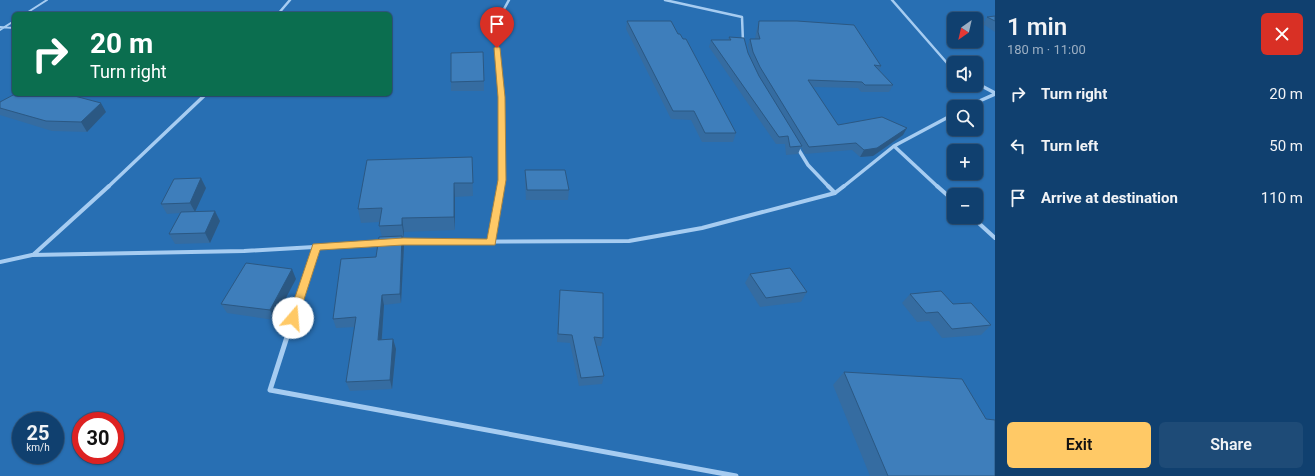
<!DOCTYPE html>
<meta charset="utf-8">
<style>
:root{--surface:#10406f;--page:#1e4b77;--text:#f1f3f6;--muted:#9cafc3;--line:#305982;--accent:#ffc966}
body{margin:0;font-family:Roboto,sans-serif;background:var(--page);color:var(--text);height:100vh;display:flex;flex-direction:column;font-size:15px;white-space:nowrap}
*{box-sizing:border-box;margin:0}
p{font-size:13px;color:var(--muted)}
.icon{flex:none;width:22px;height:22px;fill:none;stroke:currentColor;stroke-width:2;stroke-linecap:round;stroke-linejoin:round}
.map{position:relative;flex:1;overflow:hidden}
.drawer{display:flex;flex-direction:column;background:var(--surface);width:320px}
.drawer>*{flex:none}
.banner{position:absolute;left:12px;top:12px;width:380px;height:84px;border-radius:6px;box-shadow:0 1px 3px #0004,0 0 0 1px var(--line);background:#0b6e4f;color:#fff;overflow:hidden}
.needle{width:26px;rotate:214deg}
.buttons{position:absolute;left:947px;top:12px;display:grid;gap:8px}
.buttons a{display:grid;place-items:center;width:36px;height:36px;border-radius:6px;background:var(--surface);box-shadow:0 1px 3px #0004,0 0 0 1px var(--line);font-size:20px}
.speed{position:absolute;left:12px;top:412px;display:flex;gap:8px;font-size:20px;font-weight:700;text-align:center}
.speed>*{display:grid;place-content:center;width:52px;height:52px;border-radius:50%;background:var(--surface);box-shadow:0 1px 3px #0004,0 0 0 1px var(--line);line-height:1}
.speed small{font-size:10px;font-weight:400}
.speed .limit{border:6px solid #d22;background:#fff;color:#111}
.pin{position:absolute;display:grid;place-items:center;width:34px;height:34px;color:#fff;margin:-41px -17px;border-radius:50% 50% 50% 0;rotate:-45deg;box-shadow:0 0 4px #0007}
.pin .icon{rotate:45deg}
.me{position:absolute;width:44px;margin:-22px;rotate:18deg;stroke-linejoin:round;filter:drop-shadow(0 0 3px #0008)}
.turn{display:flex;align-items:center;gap:14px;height:84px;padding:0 12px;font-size:18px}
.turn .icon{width:52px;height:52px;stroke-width:2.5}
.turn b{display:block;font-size:28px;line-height:34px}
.round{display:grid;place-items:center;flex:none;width:42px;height:42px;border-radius:6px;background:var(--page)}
.overview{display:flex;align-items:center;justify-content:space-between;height:68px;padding:0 12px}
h1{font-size:24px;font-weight:600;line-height:30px}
.primary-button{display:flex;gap:8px;margin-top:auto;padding:8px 12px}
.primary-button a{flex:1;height:46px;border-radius:6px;background:var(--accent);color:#111;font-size:16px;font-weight:600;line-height:46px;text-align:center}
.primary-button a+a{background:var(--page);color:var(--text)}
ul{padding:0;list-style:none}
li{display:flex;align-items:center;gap:12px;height:52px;padding:0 12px}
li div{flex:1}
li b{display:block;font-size:15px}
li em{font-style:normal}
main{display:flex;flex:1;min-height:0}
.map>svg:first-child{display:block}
.green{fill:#286fb3;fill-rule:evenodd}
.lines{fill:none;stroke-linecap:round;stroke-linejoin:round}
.lane{stroke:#a6ccf1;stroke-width:2}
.street-far3{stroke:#a6ccf1;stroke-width:2.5}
.street-far2{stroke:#a6ccf1;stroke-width:3.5}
.street-far1{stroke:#a6ccf1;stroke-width:4}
.street{stroke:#a6ccf1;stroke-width:5}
.wall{fill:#356ca1}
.shaded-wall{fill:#2b5883}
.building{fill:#3e7ebb;stroke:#2b5883}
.route{fill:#ffc966;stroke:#a68342}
</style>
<main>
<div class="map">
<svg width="995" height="476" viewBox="0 0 995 476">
<rect width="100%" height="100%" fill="#165594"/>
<!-- green -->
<path class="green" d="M 0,0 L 995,0 L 995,476 L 0,476 ZM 14,14 L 390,14 L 390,94 L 14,94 ZM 954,19 L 976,19 L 976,41 L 954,41 ZM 954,63 L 976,63 L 976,85 L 954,85 ZM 954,107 L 976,107 L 976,129 L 954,129 ZM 954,151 L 976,151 L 976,173 L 954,173 ZM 954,195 L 976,195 L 976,217 L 954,217 ZM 21,421 L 55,421 L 55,455 L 21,455 ZM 81,421 L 115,421 L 115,455 L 81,455 Z"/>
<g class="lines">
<!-- lane -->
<path class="lane" d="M 25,14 L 47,0
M 0,27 L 14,28
M 0,30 L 14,21"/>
<!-- street-far3 -->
<path class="street-far3" d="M 665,0 L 742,17 L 743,42
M 892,0 L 954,71
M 278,14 L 290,0
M 501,83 C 497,54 492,26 509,0"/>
<!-- street-far2 -->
<path class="street-far2" d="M 500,82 L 503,138 L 501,187
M 976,83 L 995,93
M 966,107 L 995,94
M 894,146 L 938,187
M 797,147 L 808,165 L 829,187
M 108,187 L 206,94
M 843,187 L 894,146 L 954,114"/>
<!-- street-far1 -->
<path class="street-far1" d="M 828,186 L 835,193
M 937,186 L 954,201
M 972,217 L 995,238
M 397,242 L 629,241 L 702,228 L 835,193 L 844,186
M 491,243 L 501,186
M 33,255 L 109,186
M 0,262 L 32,255 L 244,251 L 383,243
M 294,316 L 316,246"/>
<!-- street -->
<path class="street" d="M 294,315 L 270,390 L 736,476"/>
</g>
<!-- wall -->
<path class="wall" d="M 995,16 L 995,32 L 983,24 L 987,17 Z
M 627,21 L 678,34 L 736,133 L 733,142 L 702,142 L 691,120 L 671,119 L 626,29 Z
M 759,21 L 881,66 L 879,71 L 893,85 L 889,92 L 861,92 L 858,88 L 813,87 L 838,125 L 903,135 L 873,156 L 860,157 L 852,150 L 805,154 L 801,147 L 798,154 L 786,155 L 785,144 L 776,144 L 709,47 L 711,40 L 728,40 L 729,37 L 748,53 L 751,58 L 748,45 L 750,39 L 755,39 L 757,28 Z
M 484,81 L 484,91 L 451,91 L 451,82 Z
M 0,102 L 106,112 L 87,132 L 52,131 L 0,115 Z
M 472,157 L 473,196 L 455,197 L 455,230 L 404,232 L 404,238 L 402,239 L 404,246 L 401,303 L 384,305 L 382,340 L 393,339 L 396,349 L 392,389 L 350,391 L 346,382 L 355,327 L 336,328 L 333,319 L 376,257 L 382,237 L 379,226 L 380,222 L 361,223 L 358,209 Z
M 525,170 L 569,190 L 568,200 L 526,200 L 525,180 Z
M 201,178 L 206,188 L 195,211 L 220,221 L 210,243 L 175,244 L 169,234 L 180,213 L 167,214 L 161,204 Z
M 750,274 L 807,292 L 801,302 L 760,307 L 745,283 Z
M 296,279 L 274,320 L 227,313 L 221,304 Z
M 560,290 L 603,338 L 601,346 L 597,346 L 604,376 L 602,384 L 579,386 L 570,343 L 557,342 L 559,299 Z
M 910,294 L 953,304 L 991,325 L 981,335 L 942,338 L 929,321 L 917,322 L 902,303 Z
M 844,372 L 986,419 L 995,476 L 870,476 L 833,385 Z"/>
<!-- shaded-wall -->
<path class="shaded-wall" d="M 101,103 L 106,112 L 87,132 L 81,122 Z
M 907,128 L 903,135 L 873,156 L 860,157 L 864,150 Z
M 201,178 L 206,188 L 195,212 L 190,203 Z
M 454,183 L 455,197 L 455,230 L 454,217 Z
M 215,211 L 220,221 L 210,243 L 205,233 Z
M 402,218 L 404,232 L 404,238 L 402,225 Z
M 402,236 L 404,246 L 401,303 L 400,294 Z
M 292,269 L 296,279 L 274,320 L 270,310 Z
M 382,295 L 384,305 L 381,349 L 378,340 Z
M 393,339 L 396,349 L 392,389 L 390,380 Z"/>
<!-- building -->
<path class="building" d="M 995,16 L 995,21 L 987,17 Z
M 627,21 L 671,21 L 678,34 L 680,34 L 683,39 L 686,39 L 736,133 L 705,133 L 694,111 L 673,111 Z
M 759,21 L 797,21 L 854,25 L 881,66 L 874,65 L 893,85 L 865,85 L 862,82 L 808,80 L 838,125 L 882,117 L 907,128 L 877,148 L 864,150 L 856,143 L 809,147 L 760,67 L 753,52 L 750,39 L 760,39 L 758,32 Z
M 729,37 L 744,38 L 748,53 L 759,76 L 802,146 L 790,147 L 788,136 L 779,137 L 711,40 L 731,40 Z
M 483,52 L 484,81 L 451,82 L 451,53 Z
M 15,94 L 67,94 L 101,103 L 81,122 L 46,121 L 0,108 L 0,102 Z
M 472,157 L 473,183 L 454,183 L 454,217 L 402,218 L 402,225 L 379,226 L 382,208 L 358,209 L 367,160 Z
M 525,170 L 565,170 L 569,190 L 527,190 Z
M 201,178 L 190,203 L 161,204 L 174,179 Z
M 215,211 L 205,233 L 169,234 L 181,212 Z
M 402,236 L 400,294 L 382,295 L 378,340 L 393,339 L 390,380 L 346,382 L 356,317 L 333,319 L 341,259 L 376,257 L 379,237 Z
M 246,263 L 292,269 L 270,310 L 221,304 Z
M 790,268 L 807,292 L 766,298 L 750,274 Z
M 560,290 L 603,293 L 603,338 L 594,337 L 604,376 L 581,378 L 572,335 L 558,334 Z
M 941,291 L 953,304 L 971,303 L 991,325 L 952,329 L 938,312 L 926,313 L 910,294 Z
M 844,372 L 962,379 L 986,419 L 995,420 L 995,476 L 888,476 Z"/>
<!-- route -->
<path class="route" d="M 497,46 L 500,48 L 505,97 L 506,180 L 495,245 L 403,245 L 320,250 L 298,318 L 297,321 L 289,321 L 288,318 L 313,244 L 403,238 L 487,239 L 498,180 L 498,97 L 494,48 Z"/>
</svg>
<div class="buttons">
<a><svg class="needle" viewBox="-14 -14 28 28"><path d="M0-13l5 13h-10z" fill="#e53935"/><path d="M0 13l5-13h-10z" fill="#9cafc3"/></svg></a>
<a><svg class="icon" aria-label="sound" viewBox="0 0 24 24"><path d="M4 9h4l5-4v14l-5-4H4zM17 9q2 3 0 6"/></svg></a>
<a><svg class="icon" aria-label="search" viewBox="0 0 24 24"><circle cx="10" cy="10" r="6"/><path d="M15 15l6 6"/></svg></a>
<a>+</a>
<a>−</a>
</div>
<div class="speed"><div>25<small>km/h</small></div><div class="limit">30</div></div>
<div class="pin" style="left:497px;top:48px;background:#d93025"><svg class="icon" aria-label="arrive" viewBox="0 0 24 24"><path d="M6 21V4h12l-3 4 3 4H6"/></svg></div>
<svg class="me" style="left:293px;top:318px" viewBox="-20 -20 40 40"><circle r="19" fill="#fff"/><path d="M0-13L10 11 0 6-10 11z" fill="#ffc966"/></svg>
<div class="banner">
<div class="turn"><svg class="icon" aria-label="right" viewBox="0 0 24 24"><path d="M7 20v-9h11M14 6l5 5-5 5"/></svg><div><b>20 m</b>Turn right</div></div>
</div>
</div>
<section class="drawer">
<div class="overview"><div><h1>1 min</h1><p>180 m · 11:00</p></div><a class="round" style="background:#d93025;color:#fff"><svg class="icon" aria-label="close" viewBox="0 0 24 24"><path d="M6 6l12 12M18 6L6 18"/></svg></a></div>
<ul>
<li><svg class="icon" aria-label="right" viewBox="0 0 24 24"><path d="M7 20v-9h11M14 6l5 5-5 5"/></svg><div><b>Turn right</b></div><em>20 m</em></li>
<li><svg class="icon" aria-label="left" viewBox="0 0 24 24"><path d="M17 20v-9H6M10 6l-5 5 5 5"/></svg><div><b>Turn left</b></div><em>50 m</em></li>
<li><svg class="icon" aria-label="arrive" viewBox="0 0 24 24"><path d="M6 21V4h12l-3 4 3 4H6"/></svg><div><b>Arrive at destination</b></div><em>110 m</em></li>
</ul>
<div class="primary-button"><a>Exit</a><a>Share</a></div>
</section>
</main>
